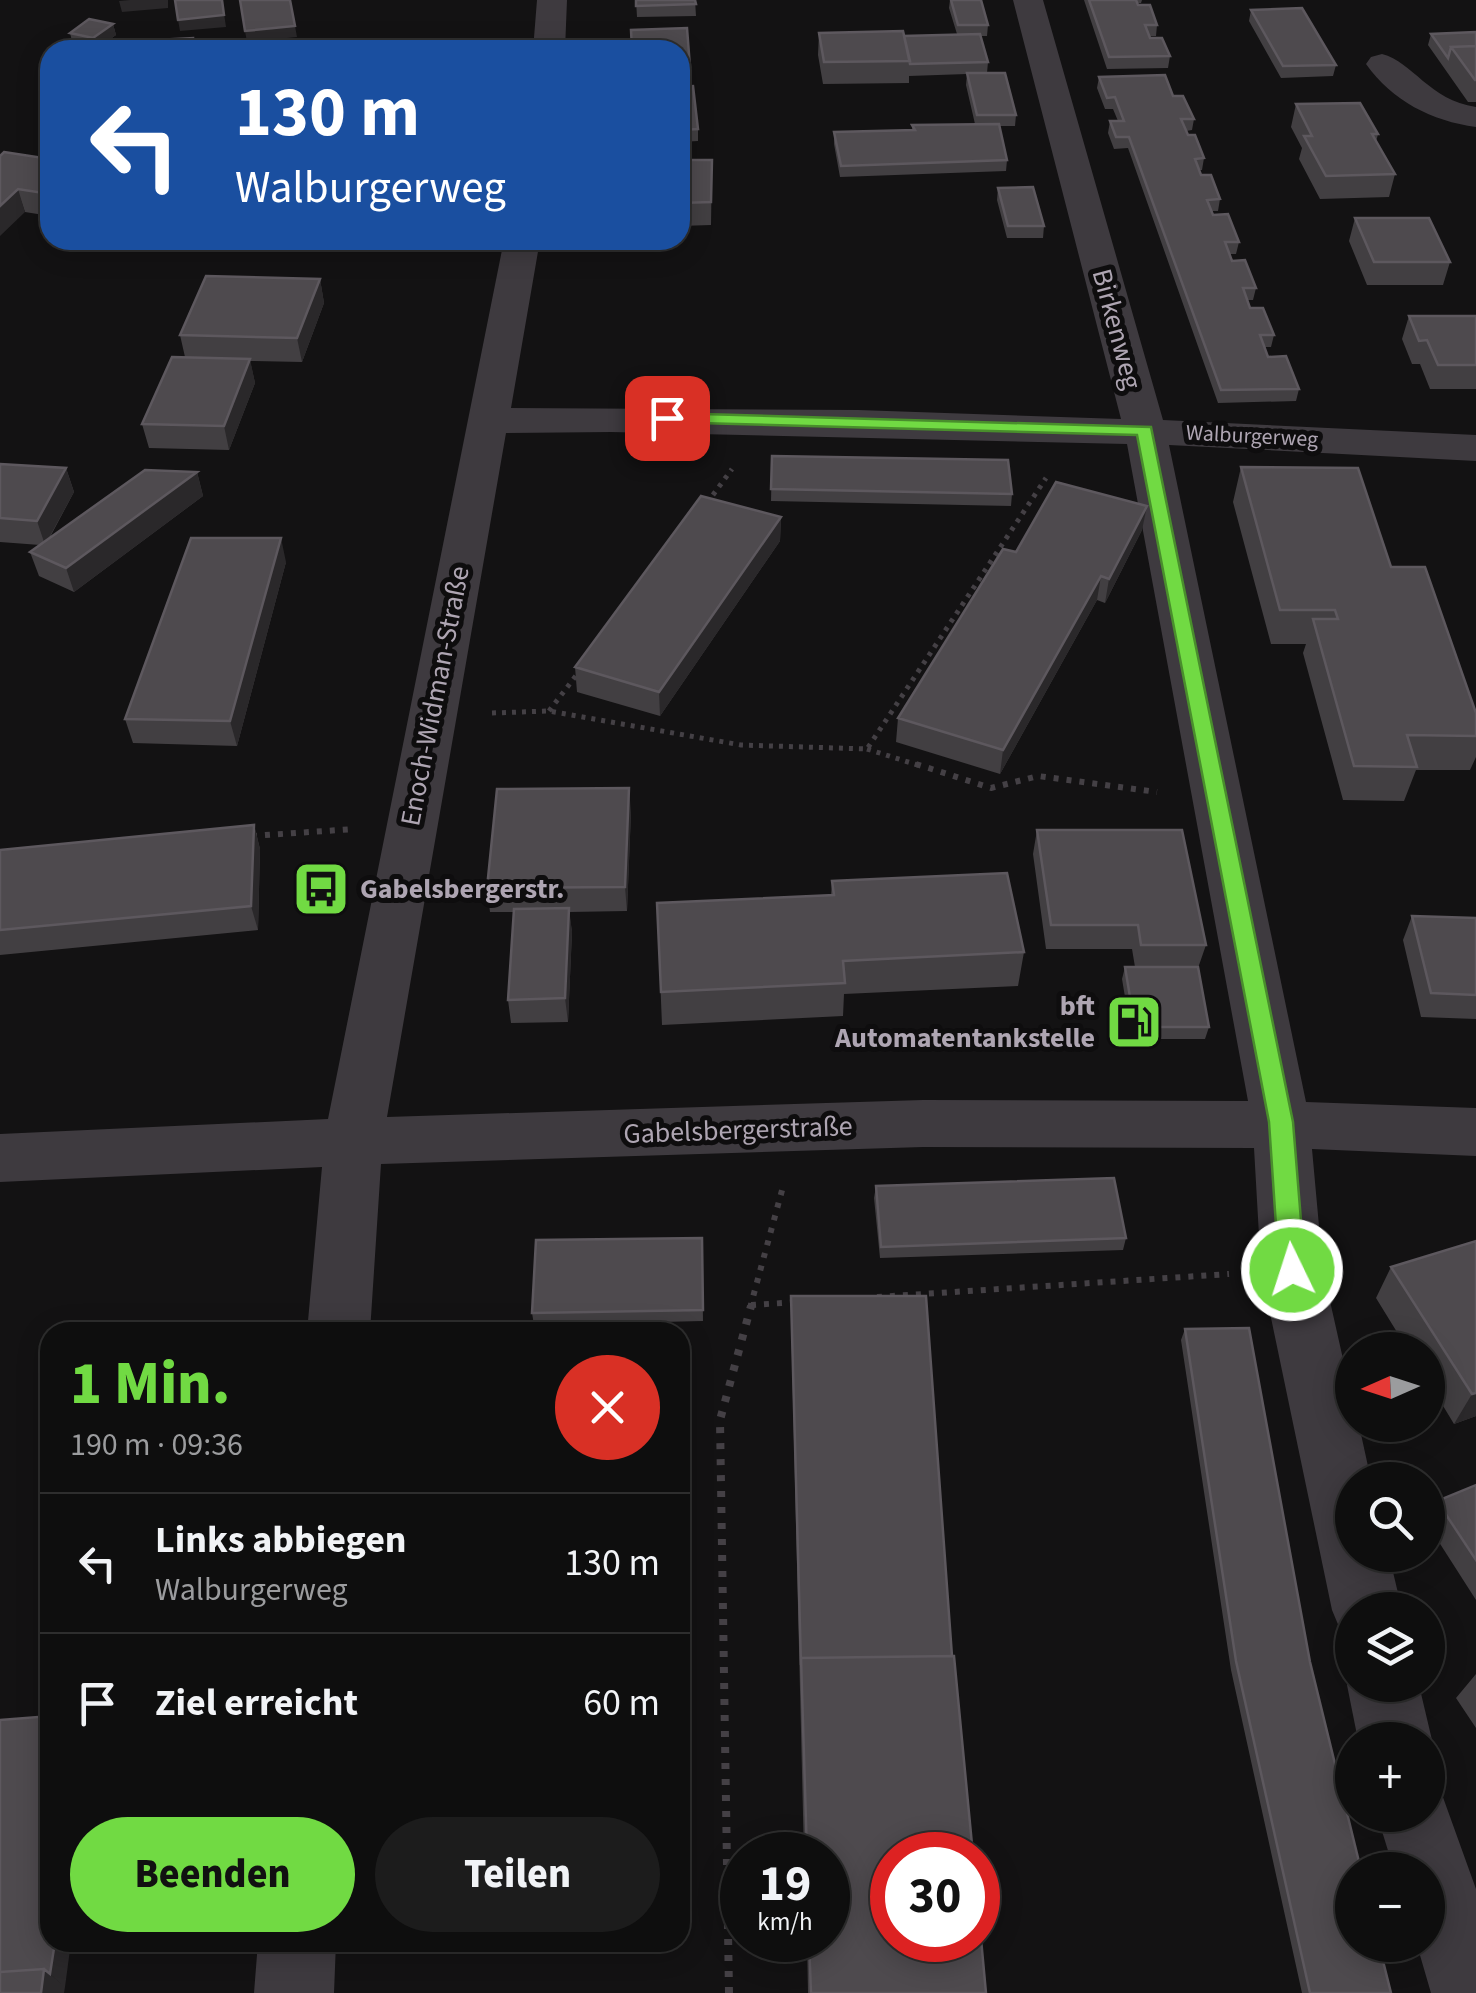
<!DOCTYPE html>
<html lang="de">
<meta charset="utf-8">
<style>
:root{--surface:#0e0e0e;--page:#1c1c1c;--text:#f1f3f6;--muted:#9b9c9e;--line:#2e2e2e;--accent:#71da43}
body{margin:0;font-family:"Source Sans 3",sans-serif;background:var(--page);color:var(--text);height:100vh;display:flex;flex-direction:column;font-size:38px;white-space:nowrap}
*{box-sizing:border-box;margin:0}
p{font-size:32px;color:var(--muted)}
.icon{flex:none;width:55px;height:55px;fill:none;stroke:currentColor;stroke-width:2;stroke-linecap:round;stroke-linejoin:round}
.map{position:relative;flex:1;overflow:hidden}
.sheet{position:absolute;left:40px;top:1322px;width:650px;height:630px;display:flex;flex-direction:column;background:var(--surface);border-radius:30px;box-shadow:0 5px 25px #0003,0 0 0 2px var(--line)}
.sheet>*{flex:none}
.hud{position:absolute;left:40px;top:40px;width:650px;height:210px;border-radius:30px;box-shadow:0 5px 25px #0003,0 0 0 2px var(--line);background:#1a4fa0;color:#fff;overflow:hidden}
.needle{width:65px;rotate:267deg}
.controls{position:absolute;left:1335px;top:1332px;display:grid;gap:20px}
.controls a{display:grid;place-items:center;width:110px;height:110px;border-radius:50%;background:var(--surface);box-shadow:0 5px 25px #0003,0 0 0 2px var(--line);font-size:50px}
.speed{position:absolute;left:720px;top:1832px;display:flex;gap:20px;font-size:50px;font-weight:700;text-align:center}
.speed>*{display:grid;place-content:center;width:130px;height:130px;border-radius:50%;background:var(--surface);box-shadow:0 5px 25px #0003,0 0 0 2px var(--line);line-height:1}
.speed small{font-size:25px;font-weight:400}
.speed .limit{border:15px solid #d22;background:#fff;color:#111}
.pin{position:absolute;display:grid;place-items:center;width:85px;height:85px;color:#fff;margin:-42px;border-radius:20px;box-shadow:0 5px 15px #0006}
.me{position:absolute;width:110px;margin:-55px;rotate:356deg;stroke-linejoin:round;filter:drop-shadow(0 0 8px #0008)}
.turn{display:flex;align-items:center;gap:35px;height:210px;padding:0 30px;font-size:45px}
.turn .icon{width:130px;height:130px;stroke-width:2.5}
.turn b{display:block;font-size:70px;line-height:85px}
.round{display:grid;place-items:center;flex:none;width:105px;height:105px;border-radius:52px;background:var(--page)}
.overview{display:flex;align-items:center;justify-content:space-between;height:170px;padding:0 30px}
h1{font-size:60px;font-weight:800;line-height:75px;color:var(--accent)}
.action{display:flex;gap:20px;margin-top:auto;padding:20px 30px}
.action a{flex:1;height:115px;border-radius:60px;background:var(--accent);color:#111;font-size:40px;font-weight:800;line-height:115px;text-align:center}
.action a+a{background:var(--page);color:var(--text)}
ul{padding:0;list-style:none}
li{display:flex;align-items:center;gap:30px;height:140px;padding:0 30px;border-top:2px solid var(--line)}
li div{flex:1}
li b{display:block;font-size:38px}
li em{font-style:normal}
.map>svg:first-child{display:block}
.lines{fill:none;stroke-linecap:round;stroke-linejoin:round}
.path-far2{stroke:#444045;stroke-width:5;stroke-dasharray:4 6;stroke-linecap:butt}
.path-far1{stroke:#444045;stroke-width:6;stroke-dasharray:5 8;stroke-linecap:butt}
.path{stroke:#444045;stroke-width:8;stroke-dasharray:6 10;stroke-linecap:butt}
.minor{fill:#3e3a3f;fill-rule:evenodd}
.wall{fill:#423f42}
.shaded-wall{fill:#2a282a}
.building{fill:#4e4a4e;stroke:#5d585e;stroke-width:2.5}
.route{fill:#71da43;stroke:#498e2c;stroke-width:2.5}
.labels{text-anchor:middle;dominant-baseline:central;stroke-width:10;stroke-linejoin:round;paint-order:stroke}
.far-street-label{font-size:22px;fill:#aea5b2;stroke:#0e0d0e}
.street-label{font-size:28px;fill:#aea5b2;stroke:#0e0d0e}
.poi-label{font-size:28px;font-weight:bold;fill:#aea5b2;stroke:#0e0d0e;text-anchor:start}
</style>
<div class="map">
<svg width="1476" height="1993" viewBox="0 0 1476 1993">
<rect width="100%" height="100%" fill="#131213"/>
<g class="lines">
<!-- path-far2 -->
<path class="path-far2" d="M 707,503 L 732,469
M 549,711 L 578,673
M 492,713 L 549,711 L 741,745 L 867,749 L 1046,478
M 867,749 L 924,767"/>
<!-- path-far1 -->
<path class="path-far1" d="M 916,764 L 991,788 L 1038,776 L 1157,792
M 252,836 L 354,829
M 877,1297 L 1229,1274
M 751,1305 L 799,1302
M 750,1308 L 784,1183"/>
<!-- path -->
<path class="path" d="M 729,1993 L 720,1420 L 751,1306"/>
<!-- minor -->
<path class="minor" d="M 537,0 L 567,0 L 565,50 L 533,50 Z
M 1013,0 L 1043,0 L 1163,420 L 1476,435 L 1476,461 L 1169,445 L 1306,1102 L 1476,1108 L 1476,1156 L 1312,1149 L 1323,1270 L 1352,1399 L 1352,1425 L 1359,1425 L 1371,1480 L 1352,1480 L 1352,1555 L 1389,1555 L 1402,1610 L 1352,1610 L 1352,1638 L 1342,1634 L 1332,1610 L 1261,1270 L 1254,1148 L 923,1147 L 381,1164 L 370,1332 L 307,1332 L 322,1167 L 0,1182 L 0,1134 L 328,1119 L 504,240 L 540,240 L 511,408 L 858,410 L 1121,419 ZM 611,432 L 1127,444 L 1248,1101 L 923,1100 L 387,1117 L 506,433 Z
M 1382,54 C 1413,62 1429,100 1476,107 L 1476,127 C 1432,121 1392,101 1366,64 L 1371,57 Z
M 1352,1672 L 1352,1685 L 1419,1685 L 1432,1740 L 1428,1750 L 1428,1740 L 1358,1740 L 1347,1685 Z
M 1428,1783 L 1440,1789 L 1476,1889 L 1476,1993 L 1431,1993 L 1417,1945 L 1428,1945 L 1428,1870 L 1394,1870 L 1377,1815 L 1428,1815 Z
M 258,1942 L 336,1942 L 334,1993 L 254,1993 Z"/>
</g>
<!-- wall -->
<path class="wall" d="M 636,0 L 695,0 L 696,16 L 637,17 Z
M 950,0 L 981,0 L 988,25 L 987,36 L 981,36 L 988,62 L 987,73 L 1016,115 L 1015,126 L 1000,126 L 1007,160 L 1006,171 L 840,177 L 834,144 L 834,132 L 912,130 L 912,125 L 975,124 L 966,85 L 967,74 L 909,76 L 909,83 L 823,84 L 818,55 L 819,33 L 904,36 L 957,34 L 949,8 Z
M 1084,0 L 1142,0 L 1141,3 L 1137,3 L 1138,5 L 1157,25 L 1156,36 L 1150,36 L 1170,56 L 1168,68 L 1107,69 Z
M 1251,10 L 1336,65 L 1333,76 L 1281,78 L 1249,21 Z
M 113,24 L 116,35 L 96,49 L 73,45 L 70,33 Z
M 1476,32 L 1476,102 L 1468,102 L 1428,45 L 1431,34 Z
M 680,50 L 690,67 L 690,78 L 680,78 Z
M 1099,77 L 1173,96 L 1194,119 L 1192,130 L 1186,131 L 1204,158 L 1202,170 L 1199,170 L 1201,175 L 1220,199 L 1218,211 L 1212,211 L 1213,215 L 1239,242 L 1236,254 L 1229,254 L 1232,261 L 1256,288 L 1253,300 L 1247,300 L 1250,308 L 1274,335 L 1271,347 L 1265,347 L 1268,357 L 1299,389 L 1296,401 L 1218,403 L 1128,148 L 1114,149 L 1108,133 L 1110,121 L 1118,121 L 1113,109 L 1105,109 L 1097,88 Z
M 680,87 L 698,129 L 698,141 L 680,142 Z
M 1296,104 L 1378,134 L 1376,142 L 1395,174 L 1389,197 L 1320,199 L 1299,159 L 1302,148 L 1291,127 Z
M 4,152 L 50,159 L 50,216 L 25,212 Z
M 680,160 L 712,160 L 711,225 L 680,226 Z
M 998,188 L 1044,226 L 1043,238 L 1007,238 L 997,200 Z
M 1355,218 L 1450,262 L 1443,285 L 1367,285 L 1349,241 Z
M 267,240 L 343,240 L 342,247 L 268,247 Z
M 320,279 L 324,303 L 302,362 L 250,361 L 255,383 L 229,450 L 149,448 L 142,424 L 185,357 L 180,335 Z
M 1409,316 L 1476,316 L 1476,389 L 1430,389 L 1420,364 L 1412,364 L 1402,339 Z
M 772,456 L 1012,494 L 1011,506 L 771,501 Z
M 0,464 L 66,468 L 74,492 L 49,539 L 197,472 L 203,496 L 74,592 L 39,576 L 30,552 L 40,545 L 0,542 Z
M 1241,467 L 1391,567 L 1476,713 L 1476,757 L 1470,770 L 1416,770 L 1404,801 L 1343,800 L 1303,653 L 1306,644 L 1271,644 L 1233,502 Z
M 781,517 L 780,541 L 660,716 L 577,692 L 575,667 Z
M 1142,530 L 1105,603 L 1097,600 L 1000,774 L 896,742 L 898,718 L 1016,552 Z
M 286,562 L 237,746 L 133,743 L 125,719 Z
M 631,812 L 627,911 L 569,912 L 572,932 L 568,1022 L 511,1023 L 508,1000 L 514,912 L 490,912 L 487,888 Z
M 254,825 L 260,849 L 258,930 L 0,955 L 0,850 Z
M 1037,830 L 1206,945 L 1198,968 L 1209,1027 L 1205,1039 L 1132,1039 L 1122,979 L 1125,967 L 1135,967 L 1132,949 L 1046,949 L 1033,854 Z
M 832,881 L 1024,952 L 1018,986 L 844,994 L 843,1016 L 662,1025 L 657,903 L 831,895 Z
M 1412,916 L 1476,918 L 1476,1019 L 1421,1017 L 1403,940 Z
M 876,1186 L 1126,1238 L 1123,1250 L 880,1258 L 874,1198 Z
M 702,1238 L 703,1321 L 534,1325 L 532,1313 Z
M 1476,1241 L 1476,1416 L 1454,1424 L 1428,1381 L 1428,1350 L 1408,1350 L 1376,1298 L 1391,1267 Z
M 791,1296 L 952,1656 L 986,1993 L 808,1993 L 807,1940 L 828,1940 L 828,1855 L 804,1855 L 791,1318 Z
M 1185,1329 L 1310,1662 L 1391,1993 L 1302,1993 L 1231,1670 L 1181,1340 Z
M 1476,1485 L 1476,1600 L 1428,1525 L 1428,1515 L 1437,1501 Z
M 1476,1674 L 1476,1728 L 1456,1698 Z"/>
<!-- shaded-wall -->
<path class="shaded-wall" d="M 130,0 L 168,0 L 168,8 L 122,12 L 119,1 Z
M 222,0 L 226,27 L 180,31 L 178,20 Z
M 113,24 L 116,35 L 96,49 L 93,38 Z
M 295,26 L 297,37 L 247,42 L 245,31 Z
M 18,189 L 25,212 L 0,236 L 0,206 Z
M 320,279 L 324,303 L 302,362 L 297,338 Z
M 250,359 L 255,383 L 229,450 L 224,426 Z
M 66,468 L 74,492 L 45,545 L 37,521 Z
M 197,472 L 203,496 L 74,592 L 66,568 Z
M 1147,506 L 1142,530 L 1105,603 L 1109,579 Z
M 781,517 L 780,541 L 660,716 L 659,692 Z
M 281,538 L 286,562 L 237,746 L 230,721 Z
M 1101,576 L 1097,600 L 1000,774 L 1003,750 Z
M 629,788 L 631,812 L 627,911 L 625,887 Z
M 254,825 L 260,849 L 258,930 L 251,906 Z
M 569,908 L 572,932 L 568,1022 L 565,998 Z
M 1476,1393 L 1476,1416 L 1454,1424 L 1472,1394 Z
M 55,1942 L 71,1942 L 65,1987 L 50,1974 Z
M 44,1969 L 65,1987 L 64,1993 L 41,1993 Z"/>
<!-- building -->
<path class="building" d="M 175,0 L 222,0 L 224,15 L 178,20 Z
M 240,0 L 290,0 L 295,26 L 245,31 Z
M 636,0 L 695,0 L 696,4 L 636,6 Z
M 951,0 L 981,0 L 988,25 L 958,25 Z
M 1089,0 L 1136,0 L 1138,5 L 1150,5 L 1157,25 L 1145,25 L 1150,38 L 1162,38 L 1170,56 L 1109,57 Z
M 1302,8 L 1336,65 L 1283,66 L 1251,10 Z
M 89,19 L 113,24 L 93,38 L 70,33 Z
M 687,28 L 690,67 L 680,67 L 680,50 L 632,50 L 631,30 Z
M 903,31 L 910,61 L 824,62 L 819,33 Z
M 1476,32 L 1476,46 L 1451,47 L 1448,58 L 1431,34 Z
M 980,34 L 988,62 L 910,64 L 904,36 Z
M 193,38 L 192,50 L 107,50 L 116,42 Z
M 1476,46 L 1476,80 L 1475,80 L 1451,47 Z
M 967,73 L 1005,73 L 1016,115 L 977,115 Z
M 1165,75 L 1173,96 L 1183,96 L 1194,119 L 1181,119 L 1188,135 L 1195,135 L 1204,158 L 1195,159 L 1201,175 L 1211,175 L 1220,199 L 1207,200 L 1213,215 L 1228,214 L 1239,242 L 1225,242 L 1232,261 L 1245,260 L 1256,288 L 1243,288 L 1250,308 L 1263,308 L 1274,335 L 1260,335 L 1268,357 L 1286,356 L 1299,389 L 1221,390 L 1129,137 L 1116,137 L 1110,121 L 1124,121 L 1115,97 L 1107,98 L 1099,77 Z
M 693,86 L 698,129 L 680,130 L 680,87 Z
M 1360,103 L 1378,134 L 1372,134 L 1395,174 L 1326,176 L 1304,136 L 1312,136 L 1296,104 Z
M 999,124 L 1007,160 L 841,166 L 834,132 L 915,130 L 912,125 Z
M 4,152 L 50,159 L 50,194 L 18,189 L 0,206 L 0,156 Z
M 680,160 L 712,160 L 711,202 L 680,203 Z
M 1033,187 L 1044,226 L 1008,226 L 998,188 Z
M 1355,218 L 1429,218 L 1450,262 L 1374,262 Z
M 206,276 L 320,279 L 297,338 L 180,335 Z
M 1409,316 L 1476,316 L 1476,365 L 1438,365 L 1427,340 L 1419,341 Z
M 172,357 L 250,359 L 224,426 L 142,424 Z
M 772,456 L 1008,460 L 1012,494 L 771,489 Z
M 0,464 L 66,468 L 37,521 L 0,518 Z
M 1241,467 L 1358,468 L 1391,567 L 1425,567 L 1476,713 L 1476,736 L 1407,735 L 1417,767 L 1354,766 L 1313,619 L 1338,619 L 1335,610 L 1280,610 Z
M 145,470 L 197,472 L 66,568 L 30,552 Z
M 1056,482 L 1147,506 L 1109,579 L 1101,576 L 1003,750 L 898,718 L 1003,549 L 1016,552 Z
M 701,496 L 781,517 L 659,692 L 575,667 Z
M 191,538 L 281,538 L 230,721 L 125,719 Z
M 629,788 L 625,887 L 487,888 L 497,789 Z
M 254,825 L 251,906 L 0,930 L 0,850 Z
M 1037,830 L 1182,830 L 1206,945 L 1141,945 L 1138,925 L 1051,925 Z
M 1007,873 L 1024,952 L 843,961 L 845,983 L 661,992 L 657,903 L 834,895 L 832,881 Z
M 569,908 L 565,998 L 508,1000 L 514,909 Z
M 1412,916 L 1476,918 L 1476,995 L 1431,993 Z
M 1125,967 L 1198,967 L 1209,1027 L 1135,1027 Z
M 1114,1178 L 1126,1238 L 881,1247 L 876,1186 Z
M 702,1238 L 703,1310 L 532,1313 L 536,1240 Z
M 1476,1241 L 1476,1393 L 1472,1394 L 1391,1267 Z
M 791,1296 L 926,1296 L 952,1656 L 801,1658 L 801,1665 Z
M 1249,1328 L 1310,1662 L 1361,1870 L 1352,1870 L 1352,1945 L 1379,1945 L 1391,1993 L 1310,1993 L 1236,1661 L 1185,1329 Z
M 1476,1485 L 1476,1560 L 1437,1501 Z
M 954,1656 L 973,1855 L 892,1855 L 892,1940 L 978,1940 L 978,1906 L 986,1993 L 811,1993 L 809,1940 L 828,1940 L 828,1855 L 807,1855 L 801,1658 Z
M 50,1716 L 50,1942 L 55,1942 L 50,1974 L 44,1969 L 0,1972 L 0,1720 Z
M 44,1969 L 41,1993 L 0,1993 L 0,1972 Z"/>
<!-- route -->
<path class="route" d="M 667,413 L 1151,427 L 1293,1122 L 1305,1270 L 1301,1278 L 1292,1281 L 1283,1278 L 1279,1270 L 1269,1122 L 1137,435 L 661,422 L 661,415 Z"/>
<!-- icons -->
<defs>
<g id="bus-square" transform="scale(2.875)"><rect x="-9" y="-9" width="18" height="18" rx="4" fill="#71da43" stroke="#0e0d0e"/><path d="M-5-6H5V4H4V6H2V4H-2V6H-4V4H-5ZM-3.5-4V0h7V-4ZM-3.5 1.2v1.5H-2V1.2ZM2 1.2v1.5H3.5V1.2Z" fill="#111"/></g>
<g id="fuel-square" transform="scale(2.875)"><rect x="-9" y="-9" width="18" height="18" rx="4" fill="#71da43" stroke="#0e0d0e"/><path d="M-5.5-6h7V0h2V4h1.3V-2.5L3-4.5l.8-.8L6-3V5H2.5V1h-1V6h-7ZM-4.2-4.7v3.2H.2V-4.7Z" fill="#111"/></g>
</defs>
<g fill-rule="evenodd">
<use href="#bus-square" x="321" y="889"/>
<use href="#fuel-square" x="1134" y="1022"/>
</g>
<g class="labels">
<!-- far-street labels -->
<g class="far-street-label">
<text transform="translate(1252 436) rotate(3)">Walburgerweg</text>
</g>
<!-- street labels -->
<g class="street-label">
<text transform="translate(1117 329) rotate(75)">Birkenweg</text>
<text transform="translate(435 696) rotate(-79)">Enoch-Widman-Straße</text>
<text transform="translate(738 1130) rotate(-2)">Gabelsbergerstraße</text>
</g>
<!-- poi labels -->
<g class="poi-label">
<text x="360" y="889">Gabelsbergerstr.</text>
<text x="1095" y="1006" text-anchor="end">bft<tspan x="1095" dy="32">Automatentankstelle</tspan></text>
</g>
</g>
</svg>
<div class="controls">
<a><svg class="needle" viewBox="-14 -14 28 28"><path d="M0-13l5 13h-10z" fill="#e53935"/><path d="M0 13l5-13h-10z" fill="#9b9c9e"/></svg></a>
<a><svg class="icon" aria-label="search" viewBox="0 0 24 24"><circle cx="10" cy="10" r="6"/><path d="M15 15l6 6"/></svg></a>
<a><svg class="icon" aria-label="layers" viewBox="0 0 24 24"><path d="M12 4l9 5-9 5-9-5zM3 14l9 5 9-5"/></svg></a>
<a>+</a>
<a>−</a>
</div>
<div class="speed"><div>19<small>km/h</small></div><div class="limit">30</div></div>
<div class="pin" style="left:667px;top:418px;background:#d93025"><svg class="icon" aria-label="arrive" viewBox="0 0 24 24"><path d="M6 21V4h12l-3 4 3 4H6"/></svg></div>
<svg class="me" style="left:1292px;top:1270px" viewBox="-20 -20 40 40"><circle r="17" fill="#71da43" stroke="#fff" stroke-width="3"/><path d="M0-11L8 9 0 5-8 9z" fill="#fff"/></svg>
<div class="hud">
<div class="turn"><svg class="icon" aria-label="left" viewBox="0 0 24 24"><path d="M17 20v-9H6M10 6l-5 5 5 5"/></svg><div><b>130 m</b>Walburgerweg</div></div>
</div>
<section class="sheet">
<div class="overview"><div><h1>1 Min.</h1><p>190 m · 09:36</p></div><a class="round" style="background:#d93025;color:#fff"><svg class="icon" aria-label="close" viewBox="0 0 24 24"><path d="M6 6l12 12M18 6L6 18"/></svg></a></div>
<ul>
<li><svg class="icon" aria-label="left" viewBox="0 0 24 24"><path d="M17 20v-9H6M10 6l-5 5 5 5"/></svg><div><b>Links abbiegen</b><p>Walburgerweg</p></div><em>130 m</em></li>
<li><svg class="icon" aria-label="arrive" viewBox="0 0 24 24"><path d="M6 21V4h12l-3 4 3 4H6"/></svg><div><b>Ziel erreicht</b></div><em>60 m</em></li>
</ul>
<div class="action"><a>Beenden</a><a>Teilen</a></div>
</section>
</div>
